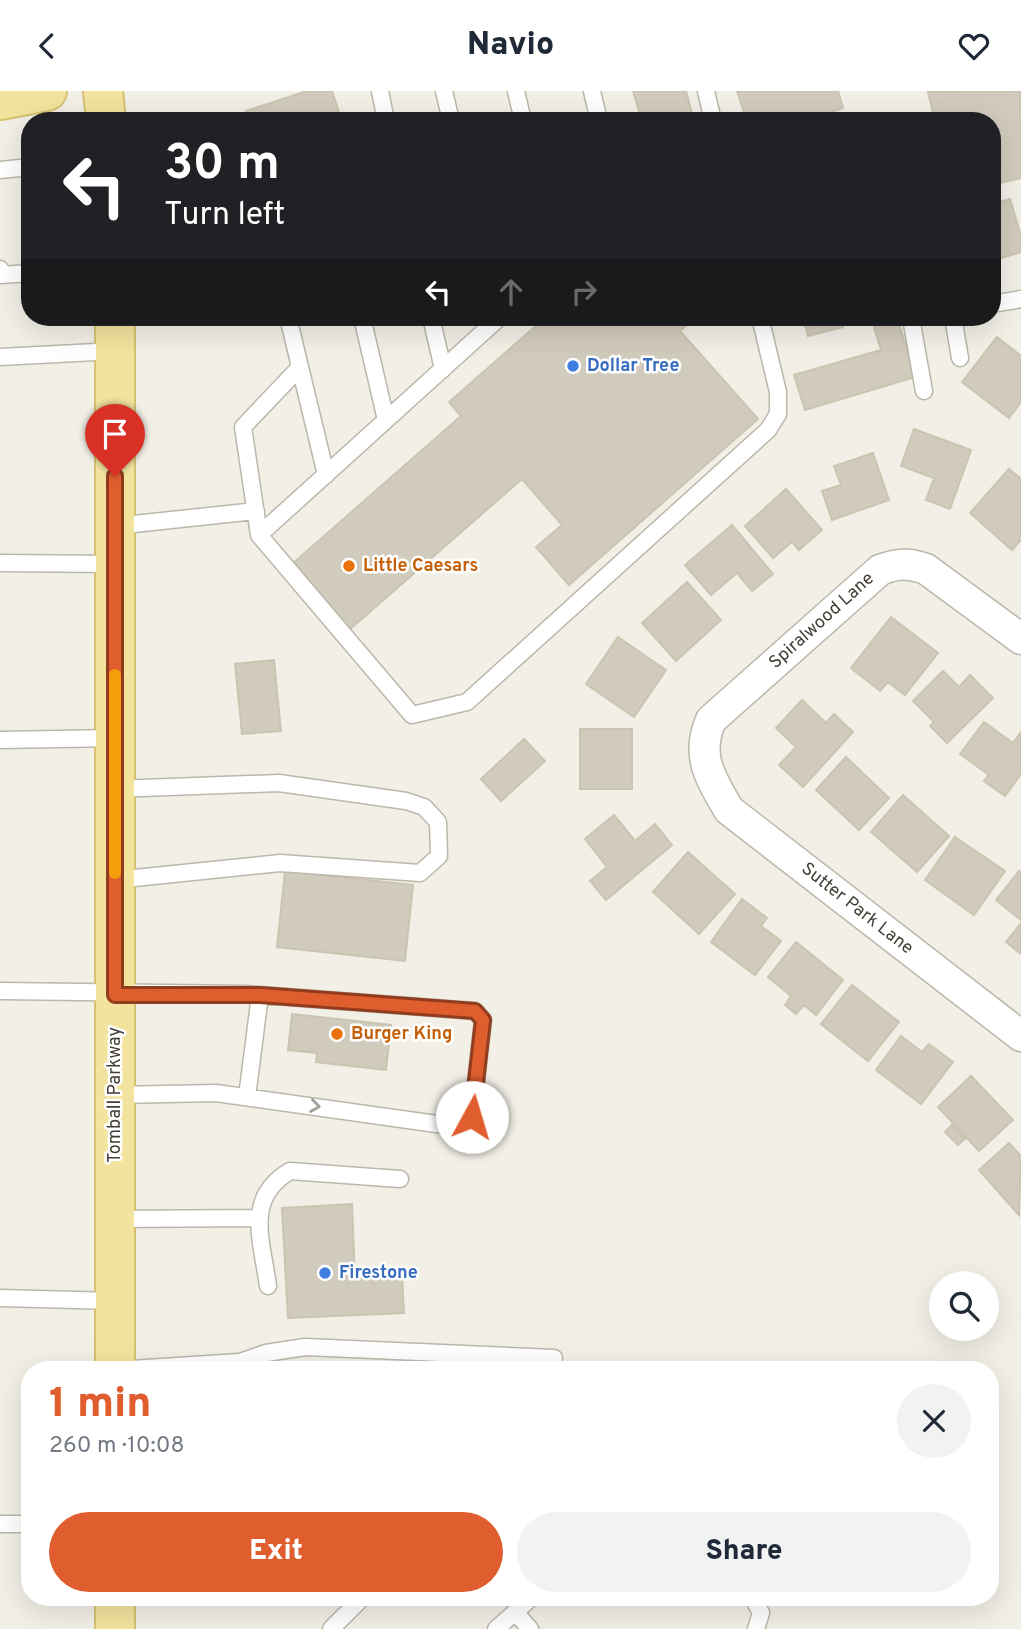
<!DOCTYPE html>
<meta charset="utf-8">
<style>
:root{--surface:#fff;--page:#f2f2f3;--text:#1f2937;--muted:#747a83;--accent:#e05d2e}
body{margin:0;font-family:Overpass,sans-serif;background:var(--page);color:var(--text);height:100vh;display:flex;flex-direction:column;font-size:26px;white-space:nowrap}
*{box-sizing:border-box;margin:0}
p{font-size:23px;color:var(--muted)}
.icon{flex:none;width:38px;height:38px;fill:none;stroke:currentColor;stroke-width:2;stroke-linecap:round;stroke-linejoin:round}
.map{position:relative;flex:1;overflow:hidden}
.details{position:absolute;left:21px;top:1270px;width:978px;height:245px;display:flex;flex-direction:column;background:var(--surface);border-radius:28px;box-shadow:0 7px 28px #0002}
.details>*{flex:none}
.top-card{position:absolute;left:21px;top:21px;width:980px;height:214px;border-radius:28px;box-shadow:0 7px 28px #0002;background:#202124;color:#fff;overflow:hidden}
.tools{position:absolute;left:929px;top:1180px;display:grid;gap:14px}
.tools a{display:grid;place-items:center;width:70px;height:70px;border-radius:50%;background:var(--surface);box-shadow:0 7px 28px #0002;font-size:35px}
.pin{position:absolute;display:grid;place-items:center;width:60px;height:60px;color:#fff;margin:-72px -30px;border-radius:50% 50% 50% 0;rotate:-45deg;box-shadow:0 0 7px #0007}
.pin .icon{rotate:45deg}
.me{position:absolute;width:77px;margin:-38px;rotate:6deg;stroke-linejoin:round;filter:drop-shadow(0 0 5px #0008)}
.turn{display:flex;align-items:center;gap:24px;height:147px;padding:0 28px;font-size:32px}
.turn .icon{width:91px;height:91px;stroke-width:2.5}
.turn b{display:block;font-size:49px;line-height:60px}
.lanes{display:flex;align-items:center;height:66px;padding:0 28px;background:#0003;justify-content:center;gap:35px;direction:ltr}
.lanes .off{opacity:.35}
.round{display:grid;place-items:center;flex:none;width:74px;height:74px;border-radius:37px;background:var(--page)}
.headline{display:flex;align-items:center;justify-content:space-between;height:119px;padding:0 28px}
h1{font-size:42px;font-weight:800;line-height:52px;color:var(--accent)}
.button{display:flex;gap:14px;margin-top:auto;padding:14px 28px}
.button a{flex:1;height:80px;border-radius:42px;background:var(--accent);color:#fff;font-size:28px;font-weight:800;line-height:80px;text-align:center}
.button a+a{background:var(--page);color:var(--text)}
header{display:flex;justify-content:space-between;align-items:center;height:91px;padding:0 28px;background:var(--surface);font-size:32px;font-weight:800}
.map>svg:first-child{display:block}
.building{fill:#d1cbbd;stroke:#cbc4b1;stroke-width:2}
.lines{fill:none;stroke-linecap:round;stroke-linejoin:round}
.lane-casing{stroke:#bbb7aa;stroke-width:19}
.street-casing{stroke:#bbb7aa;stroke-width:33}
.primary-casing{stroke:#d5c270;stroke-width:42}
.lane{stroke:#fff;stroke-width:16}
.street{stroke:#fff;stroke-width:30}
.primary{stroke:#f2e49e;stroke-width:38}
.oneway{stroke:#a19f9a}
.route-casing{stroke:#923c1e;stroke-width:18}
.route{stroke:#e05d2e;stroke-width:12}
.slow{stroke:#f59e0b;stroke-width:12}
.shop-dot{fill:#3f7fe0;stroke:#fff;stroke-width:2.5}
.food-dot{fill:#e8710a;stroke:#fff;stroke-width:2.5}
.labels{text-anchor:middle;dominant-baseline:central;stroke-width:5;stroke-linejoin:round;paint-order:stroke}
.shop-label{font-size:18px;font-weight:bold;fill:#366cbe;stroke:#fff;text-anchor:start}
.food-label{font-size:18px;font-weight:bold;fill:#c56008;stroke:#fff;text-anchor:start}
.street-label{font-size:18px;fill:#433f36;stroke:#fff}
</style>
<header><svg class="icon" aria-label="back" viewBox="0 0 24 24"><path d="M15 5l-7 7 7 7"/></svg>Navio<svg class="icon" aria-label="heart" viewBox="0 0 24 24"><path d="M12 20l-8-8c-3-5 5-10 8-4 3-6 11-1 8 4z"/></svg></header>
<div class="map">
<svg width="1021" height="1538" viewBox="0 0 1021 1538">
<rect width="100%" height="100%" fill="#f1efe6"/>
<!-- building -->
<path class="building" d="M 307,0 L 332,0 L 342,30 L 249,30 L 246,20 Z
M 633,0 L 686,0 L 694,30 L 642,30 Z
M 737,0 L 838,0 L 843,17 L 803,30 L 747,30 Z
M 1020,0 L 1021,87 L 992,94 L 992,30 L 935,30 L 928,1 Z
M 1010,108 L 1021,145 L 1021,161 L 992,170 L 992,113 Z
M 546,226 L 696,226 L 680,240 L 758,328 L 569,494 L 536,456 L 562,434 L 522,388 L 349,539 L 291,474 L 461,325 L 449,311 Z
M 803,226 L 840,226 L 843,236 L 808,245 Z
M 871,226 L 897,226 L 915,286 L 805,319 L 794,284 L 881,259 Z
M 997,246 L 1021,265 L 1021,311 L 1009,327 L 962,291 Z
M 914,338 L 971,359 L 950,418 L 926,409 L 934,387 L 901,375 Z
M 873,362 L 889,409 L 832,429 L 822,400 L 841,394 L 834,375 Z
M 1009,378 L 1021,388 L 1021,449 L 1012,459 L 970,422 Z
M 786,398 L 822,439 L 799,459 L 792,451 L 773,467 L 745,435 Z
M 732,434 L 773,483 L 752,500 L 737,482 L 711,504 L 685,474 Z
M 687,491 L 721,529 L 676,570 L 642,532 Z
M 891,526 L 938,562 L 905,604 L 888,591 L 880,600 L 851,577 Z
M 618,546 L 666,579 L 634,626 L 586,593 Z
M 274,569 L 281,640 L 242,643 L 235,573 Z
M 943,580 L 959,596 L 970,584 L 993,607 L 947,652 L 930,635 L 934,631 L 913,610 Z
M 802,609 L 826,632 L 834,623 L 853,641 L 803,696 L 779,674 L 796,656 L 776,637 Z
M 984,631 L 1013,652 L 1021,641 L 1021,683 L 1005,705 L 984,690 L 989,684 L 960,663 Z
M 580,638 L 632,638 L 632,698 L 580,698 Z
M 524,648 L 545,670 L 501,710 L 481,688 Z
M 846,666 L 889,707 L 859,739 L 816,699 Z
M 903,704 L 949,745 L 917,781 L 871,741 Z
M 614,724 L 635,750 L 655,733 L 672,754 L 606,809 L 590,790 L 607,776 L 585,748 Z
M 955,746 L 1005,780 L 974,824 L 925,789 Z
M 688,761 L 735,803 L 699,843 L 653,801 Z
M 285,780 L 413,794 L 405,870 L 277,856 Z
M 1019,780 L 1021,782 L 1021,829 L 996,809 Z
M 742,808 L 767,827 L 761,835 L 781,850 L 755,884 L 711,851 Z
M 1021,832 L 1021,863 L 1006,851 Z
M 796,851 L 843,889 L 816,924 L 804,914 L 796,923 L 785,914 L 791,905 L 768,886 Z
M 852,894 L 899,931 L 868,970 L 821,933 Z
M 292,923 L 391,934 L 386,979 L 316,971 L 317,962 L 288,959 Z
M 901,945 L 922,961 L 929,953 L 953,971 L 921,1013 L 876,979 Z
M 971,985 L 1013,1029 L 979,1060 L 938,1016 Z
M 952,1034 L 965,1048 L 958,1054 L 945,1041 Z
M 1009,1052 L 1021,1065 L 1019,1124 L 979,1079 Z
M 352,1113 L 355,1187 L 402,1185 L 404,1222 L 288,1227 L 282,1117 Z"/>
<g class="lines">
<!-- lane casing -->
<g class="lane-casing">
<path id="lane" d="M 380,0 L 386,30
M 444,0 L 451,30
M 516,0 L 523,30
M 592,0 L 599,30
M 706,0 L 713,30
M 0,79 L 30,76
M 0,178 L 1,184 L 30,182
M 992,213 L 1021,208
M 288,226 L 326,384
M 362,226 L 386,329
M 431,226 L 443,278
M 919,226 L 911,227 L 924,300
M 953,226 L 960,267
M 0,266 L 115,260
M 300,276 L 243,336 L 259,444 L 412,624 L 467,611 L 768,339 L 778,323 L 778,301 L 760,226
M 115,435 L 256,420
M 259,444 L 500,226
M 0,472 L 115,473
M 0,649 L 115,647
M 115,698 L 279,692 L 406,710 L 424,716 L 438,731 L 439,765 L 420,782 L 280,772 L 115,789
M 0,900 L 247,903 L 475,920 L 483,929 L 472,1026 L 469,1033 L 458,1036 L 216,1002 L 115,1004
M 247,1006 L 260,904
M 115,1128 L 259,1127
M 268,1195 C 262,1150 244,1107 290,1080 L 400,1088
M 0,1207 L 115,1210
M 115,1279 L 240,1271 L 266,1262 L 305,1256 L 554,1267
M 0,1433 L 30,1433
M 753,1507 L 761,1522 L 756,1538
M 515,1521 L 530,1538
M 331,1538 L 362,1507
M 496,1538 L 531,1507"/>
</g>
<!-- street casing -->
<g class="street-casing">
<path id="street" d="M 1021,548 L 926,478 C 908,472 898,472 880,479 L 711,629 C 695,665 711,688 729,719 L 1021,945"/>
</g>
<!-- primary casing -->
<g class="primary-casing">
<path id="primary" d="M 103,0 L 106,30
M 0,9 L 47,0
M 115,1279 L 115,226
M 115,1538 L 115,1507"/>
</g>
<!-- lane -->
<use href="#lane" class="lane"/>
<!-- street -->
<use href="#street" class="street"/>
<!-- primary -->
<use href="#primary" class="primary"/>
</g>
<!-- one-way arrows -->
<defs><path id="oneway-chevron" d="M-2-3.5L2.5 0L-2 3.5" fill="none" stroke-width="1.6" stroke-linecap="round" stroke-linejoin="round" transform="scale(1.75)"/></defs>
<use class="oneway" href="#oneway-chevron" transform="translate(315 1015) rotate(8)"/>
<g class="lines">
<!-- route casing -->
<g class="route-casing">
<path id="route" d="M 115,385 L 115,904 L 260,904 L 475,920 L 483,929 L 472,1026"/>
</g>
<!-- route -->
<use href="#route" class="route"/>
<!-- slow -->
<path class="slow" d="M 115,584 L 115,782"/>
</g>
<!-- markers -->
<g class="shop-dot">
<circle cx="573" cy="275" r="7"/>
<circle cx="325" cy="1182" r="7"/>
</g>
<g class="food-dot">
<circle cx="349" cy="475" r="7"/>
<circle cx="337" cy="943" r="7"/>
</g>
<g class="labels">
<!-- shop labels -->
<g class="shop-label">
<text x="587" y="275">Dollar Tree</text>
<text x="339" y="1182">Firestone</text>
</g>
<!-- food labels -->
<g class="food-label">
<text x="363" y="475">Little Caesars</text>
<text x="351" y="943">Burger King</text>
</g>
<!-- street labels -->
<g class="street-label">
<text transform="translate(822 530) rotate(-42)">Spiralwood Lane</text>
<text transform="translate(857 818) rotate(38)">Sutter Park Lane</text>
<text transform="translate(115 1004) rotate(-90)">Tomball Parkway</text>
</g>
</g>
</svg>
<div class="tools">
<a><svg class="icon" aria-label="search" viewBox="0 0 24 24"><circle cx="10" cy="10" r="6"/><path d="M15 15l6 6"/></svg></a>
</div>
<div class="pin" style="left:115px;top:385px;background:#d93025"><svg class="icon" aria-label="arrive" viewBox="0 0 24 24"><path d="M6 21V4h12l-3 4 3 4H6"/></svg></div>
<svg class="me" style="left:472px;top:1026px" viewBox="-20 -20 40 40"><circle r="19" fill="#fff"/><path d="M0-13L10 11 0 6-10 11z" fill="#e05d2e"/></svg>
<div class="top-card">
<div class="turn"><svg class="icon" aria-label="left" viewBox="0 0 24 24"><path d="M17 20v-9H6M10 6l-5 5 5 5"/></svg><div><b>30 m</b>Turn left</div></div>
<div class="lanes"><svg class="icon" aria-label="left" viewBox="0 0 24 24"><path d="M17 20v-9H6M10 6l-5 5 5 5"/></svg><svg class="icon off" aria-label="ahead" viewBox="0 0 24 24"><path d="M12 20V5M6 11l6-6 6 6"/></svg><svg class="icon off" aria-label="right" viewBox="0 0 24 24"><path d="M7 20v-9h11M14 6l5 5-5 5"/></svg></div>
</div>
<section class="details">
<div class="headline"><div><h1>1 min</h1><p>260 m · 10:08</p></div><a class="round"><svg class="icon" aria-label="close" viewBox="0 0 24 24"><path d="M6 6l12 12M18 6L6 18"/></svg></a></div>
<div class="button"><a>Exit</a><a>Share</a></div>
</section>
</div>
